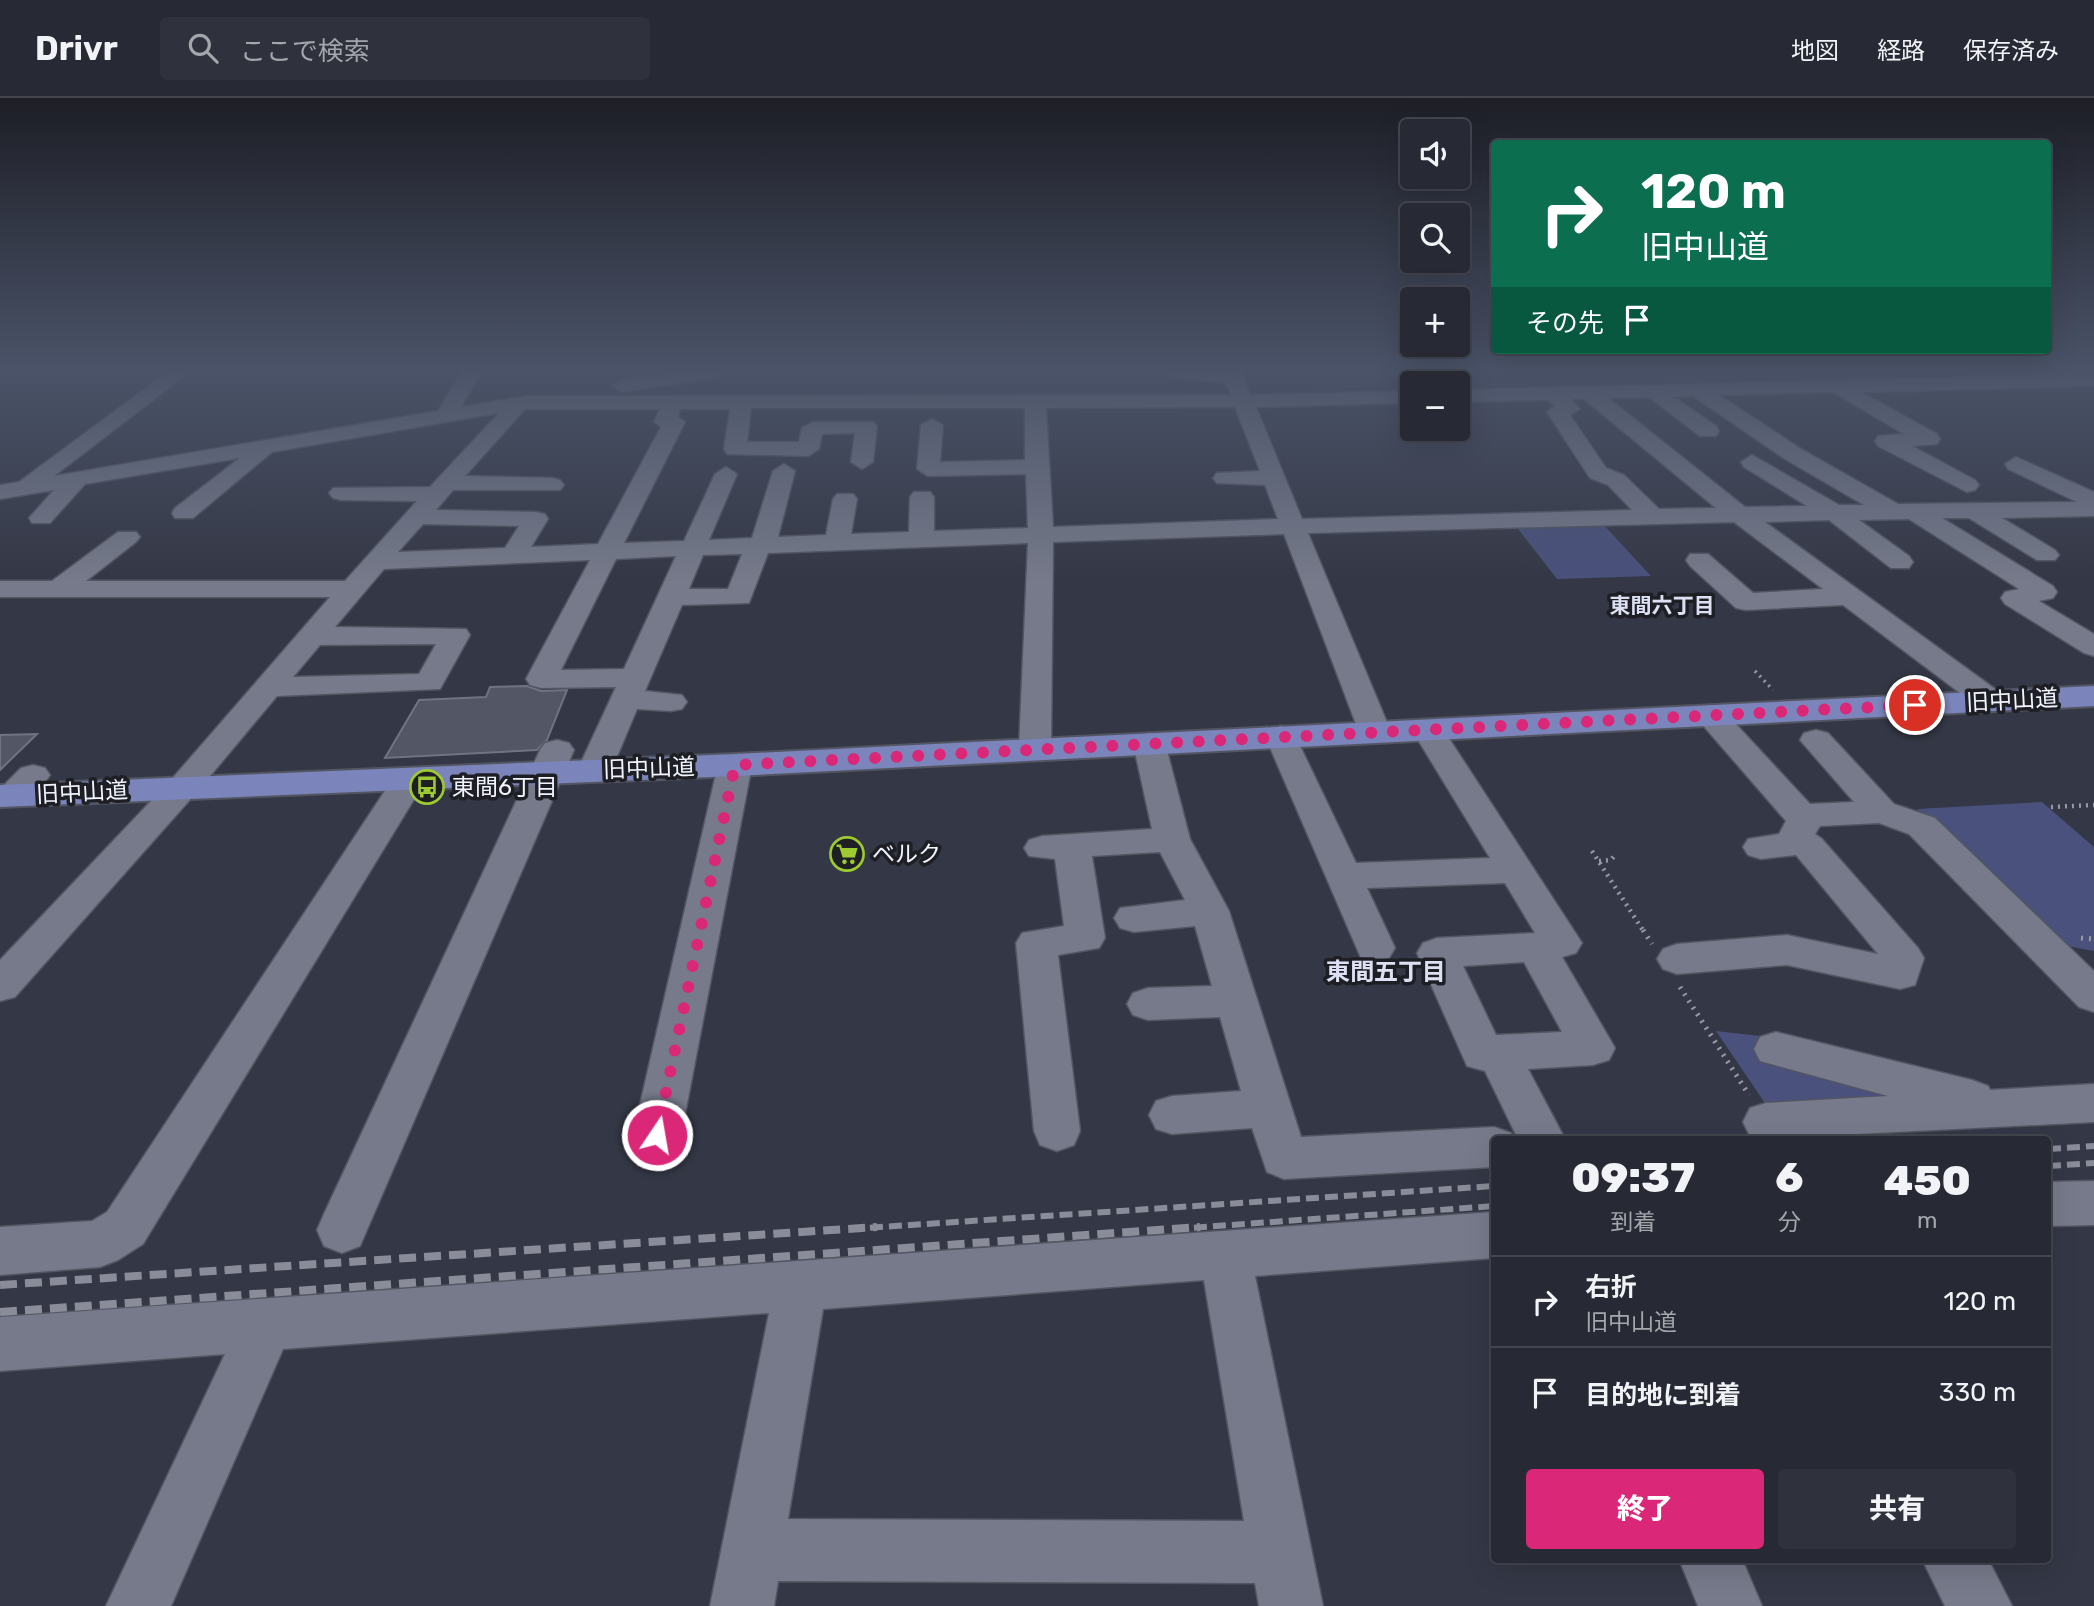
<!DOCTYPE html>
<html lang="ja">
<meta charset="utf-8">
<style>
:root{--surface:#272934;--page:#2f313c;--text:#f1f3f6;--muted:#a4a6ac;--line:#43454f;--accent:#db2777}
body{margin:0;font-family:Rubik,"Noto Sans JP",sans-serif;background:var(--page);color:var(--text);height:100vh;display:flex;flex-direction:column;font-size:26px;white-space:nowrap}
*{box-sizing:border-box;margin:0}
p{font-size:23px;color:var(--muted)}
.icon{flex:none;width:38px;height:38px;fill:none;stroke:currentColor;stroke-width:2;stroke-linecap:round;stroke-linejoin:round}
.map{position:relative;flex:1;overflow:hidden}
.panel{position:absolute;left:1491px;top:1038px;width:560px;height:427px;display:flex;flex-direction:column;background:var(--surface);border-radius:7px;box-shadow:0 7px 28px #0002,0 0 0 2px var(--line)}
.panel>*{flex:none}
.top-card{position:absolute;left:1491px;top:42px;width:560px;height:214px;border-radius:7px;box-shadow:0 7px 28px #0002,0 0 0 2px var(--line);background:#0b6e4f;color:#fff;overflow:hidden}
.controls{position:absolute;left:1400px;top:21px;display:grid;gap:14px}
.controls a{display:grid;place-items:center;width:70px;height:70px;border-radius:7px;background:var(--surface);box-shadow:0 7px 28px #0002,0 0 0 2px var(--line);font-size:35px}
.pin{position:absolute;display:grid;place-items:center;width:60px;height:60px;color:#fff;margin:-30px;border:4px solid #fff;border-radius:50%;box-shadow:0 2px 7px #0007}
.me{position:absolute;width:77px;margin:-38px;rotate:12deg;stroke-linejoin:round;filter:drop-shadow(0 0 5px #0008)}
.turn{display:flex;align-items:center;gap:24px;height:147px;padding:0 35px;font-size:32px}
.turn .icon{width:91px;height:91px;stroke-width:2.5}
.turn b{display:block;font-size:49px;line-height:60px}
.then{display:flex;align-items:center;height:66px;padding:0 35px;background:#0003;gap:14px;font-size:26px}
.eta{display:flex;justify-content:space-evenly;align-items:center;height:119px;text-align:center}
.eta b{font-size:42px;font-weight:800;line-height:49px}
.cta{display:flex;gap:14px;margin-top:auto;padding:14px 35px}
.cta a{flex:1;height:80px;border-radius:7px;background:var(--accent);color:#fff;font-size:28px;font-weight:800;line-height:80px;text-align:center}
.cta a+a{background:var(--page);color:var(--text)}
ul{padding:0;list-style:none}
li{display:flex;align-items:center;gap:21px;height:91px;padding:0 35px;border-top:2px solid var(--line)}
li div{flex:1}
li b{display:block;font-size:26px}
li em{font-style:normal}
header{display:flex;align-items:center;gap:42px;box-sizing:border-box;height:98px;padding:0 35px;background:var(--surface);border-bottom:2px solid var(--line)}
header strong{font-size:33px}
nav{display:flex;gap:38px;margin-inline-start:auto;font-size:24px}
.search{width:490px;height:63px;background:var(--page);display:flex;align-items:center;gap:18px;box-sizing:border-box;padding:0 24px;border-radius:7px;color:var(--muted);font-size:26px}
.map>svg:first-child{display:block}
.green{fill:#49517c}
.building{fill:#535665;stroke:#707383;stroke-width:2}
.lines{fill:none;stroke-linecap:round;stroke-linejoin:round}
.minor-casing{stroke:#535662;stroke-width:3}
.major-casing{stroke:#535662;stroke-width:4}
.path-far2{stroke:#9699a4;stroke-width:3.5;stroke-dasharray:2 4.5;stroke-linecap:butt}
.path-far1{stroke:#9699a4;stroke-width:4.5;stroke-dasharray:2 5;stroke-linecap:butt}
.path{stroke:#9699a4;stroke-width:5;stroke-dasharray:2 6;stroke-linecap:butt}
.minor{fill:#767a8a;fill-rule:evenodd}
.major{fill:#7b85bb;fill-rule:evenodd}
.rail-far1{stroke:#8a8d99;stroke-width:6;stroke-dasharray:13 6;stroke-linecap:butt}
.rail{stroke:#8a8d99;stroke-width:8;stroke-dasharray:17 8;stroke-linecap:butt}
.route{stroke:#db2777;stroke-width:12;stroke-dasharray:0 21.6}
.labels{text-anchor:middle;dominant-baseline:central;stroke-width:7;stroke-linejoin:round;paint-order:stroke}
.far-neighbourhood-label{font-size:21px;font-weight:bold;fill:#dce0f2;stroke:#1d1f25}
.street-label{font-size:23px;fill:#f1f4fd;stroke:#1d1f25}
.poi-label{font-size:23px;fill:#f1f4fd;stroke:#1d1f25;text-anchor:start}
.neighbourhood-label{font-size:24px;font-weight:bold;fill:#dce0f2;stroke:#1d1f25}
</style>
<header>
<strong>Drivr</strong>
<div class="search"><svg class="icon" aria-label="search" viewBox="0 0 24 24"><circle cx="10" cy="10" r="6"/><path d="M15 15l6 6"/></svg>ここで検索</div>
<nav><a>地図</a><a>経路</a><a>保存済み</a></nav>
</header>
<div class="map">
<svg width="2094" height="1508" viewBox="0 0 2094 1508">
<rect width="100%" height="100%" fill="#343745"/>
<!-- green -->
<path class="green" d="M 1601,424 L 1651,478 L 1557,481 L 1515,427 Z
M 2042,704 L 2094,749 L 2094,853 L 2067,848 L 2050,840 L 1917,711 Z
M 1716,933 L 1769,939 L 1951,1002 L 1773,1017 Z"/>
<!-- building -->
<path class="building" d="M 527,588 L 541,593 L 567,592 L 547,642 L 537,652 L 385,660 L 419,602 L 486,599 L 490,589 Z
M 37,636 L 0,672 L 0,637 Z"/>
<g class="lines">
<!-- minor casing -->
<g class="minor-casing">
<path id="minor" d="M 169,273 L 191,273 L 54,378 L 438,313 L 462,273 L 482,273 L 461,309 L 527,298 L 1231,297 L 1226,284 L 1173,279 L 1163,273 L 1241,273 L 1250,297 L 1412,293 L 1412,305 L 1256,309 L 1302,421 L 1632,412 L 1608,387 L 1590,380 L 1547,314 L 1555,308 L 1548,302 L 1458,304 L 1458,292 L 2094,276 L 2094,288 L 1861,294 L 1937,336 L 1940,341 L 1937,346 L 1912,348 L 1975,382 L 1979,387 L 1975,392 L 1967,394 L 1878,348 L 1875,343 L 1878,338 L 1904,336 L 1833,294 L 1719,297 L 1801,351 L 1898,406 L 2077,404 L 2008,371 L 2005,366 L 2016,359 L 2094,394 L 2094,418 L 2002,420 L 2055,452 L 2059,457 L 2055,462 L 2037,462 L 1969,420 L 1942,420 L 2053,488 L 2057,494 L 2053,500 L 2039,503 L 2094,536 L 2094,558 L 2084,555 L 2005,506 L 2001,500 L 2005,494 L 2019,491 L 1909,421 L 1859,422 L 1909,458 L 1913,464 L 1909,470 L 1891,470 L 1829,422 L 1765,424 L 2002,596 L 2007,603 L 2002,610 L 1991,612 L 1980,610 L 1843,507 L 1746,512 L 1736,510 L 1690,468 L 1686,462 L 1690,456 L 1708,456 L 1753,495 L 1823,491 L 1734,424 L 1308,435 L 1391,634 L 1386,641 L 1375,644 L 1364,641 L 1359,634 L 1284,436 L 1053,444 L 1051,650 L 1047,657 L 1035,660 L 1023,657 L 1019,650 L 1028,445 L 768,455 L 749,505 L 682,507 L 645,593 L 682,597 L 687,604 L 682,611 L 671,613 L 637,611 L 611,673 L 606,680 L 594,683 L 582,680 L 577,673 L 616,589 L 541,590 L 530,587 L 526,581 L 590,462 L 384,471 L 335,529 L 466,531 L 470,537 L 440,591 L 277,598 L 195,696 L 15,899 L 0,903 L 0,862 L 171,682 L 330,499 L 0,499 L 0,483 L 52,483 L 118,434 L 136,434 L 140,439 L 136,444 L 86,483 L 345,483 L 417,403 L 341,402 L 333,400 L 329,395 L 333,390 L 430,389 L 499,315 L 272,354 L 193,420 L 175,420 L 172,415 L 175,410 L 240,360 L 85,386 L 50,425 L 32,425 L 29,420 L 54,392 L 0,401 L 0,387 L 19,384 ZM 1693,298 L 1785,361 L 1864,407 L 1839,407 L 1752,357 L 1741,364 L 1744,369 L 1807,408 L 1745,409 L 1608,300 L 1649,299 L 1700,338 L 1716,338 L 1719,333 L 1716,328 L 1674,299 ZM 1571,301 L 1584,301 L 1716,410 L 1659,411 L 1624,377 L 1606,370 L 1570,317 L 1580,311 ZM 1235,309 L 1260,373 L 1217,375 L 1213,380 L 1217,385 L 1265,387 L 1278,421 L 1053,429 L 1046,310 ZM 751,310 L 1025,310 L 1025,362 L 940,364 L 943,327 L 932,321 L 921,327 L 917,371 L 928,378 L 1026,376 L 1028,430 L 934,433 L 934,399 L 930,394 L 914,394 L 910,399 L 909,434 L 851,436 L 857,401 L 853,396 L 837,396 L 833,401 L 826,437 L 778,439 L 795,373 L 784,366 L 773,373 L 752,440 L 709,442 L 737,376 L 726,369 L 715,376 L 684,443 L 624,445 L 685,324 L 678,319 L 680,311 L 730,311 L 724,351 L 727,356 L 808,358 L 819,351 L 822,336 L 855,335 L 851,364 L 862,371 L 873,364 L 877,328 L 873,324 L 813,324 L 802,330 L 799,344 L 747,344 ZM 525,311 L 660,311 L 654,324 L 661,329 L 598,446 L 531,449 L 548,421 L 545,416 L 536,414 L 436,412 L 453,392 L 560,392 L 564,387 L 560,382 L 552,380 L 465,378 ZM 423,426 L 519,428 L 505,450 L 398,454 ZM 742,456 L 728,491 L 689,491 L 703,457 ZM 676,458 L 624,571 L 561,572 L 616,461 ZM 436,546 L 419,576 L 293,579 L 320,547 Z
M 680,273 L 727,273 L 717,279 L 622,294 L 612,288 L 622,282 Z
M 1710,607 L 1721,610 L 1810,706 L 1854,704 L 1800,642 L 1804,635 L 1816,632 L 1828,635 L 1894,706 L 1935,720 L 2094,873 L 2094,914 L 2079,909 L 1909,736 L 1879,725 L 1820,728 L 1815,736 L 1822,741 L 1918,850 L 1924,860 L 1915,887 L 1900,891 L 1787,867 L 1677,876 L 1663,871 L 1657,861 L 1663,851 L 1677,846 L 1787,837 L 1878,856 L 1796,757 L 1761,761 L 1748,757 L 1743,749 L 1748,741 L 1779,736 L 1786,723 L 1694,617 L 1699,610 Z
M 1428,622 L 1439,625 L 1582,845 L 1576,855 L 1562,859 L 1615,950 L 1609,962 L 1593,967 L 1528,971 L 1565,1041 L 1518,1041 L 1485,973 L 1467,968 L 1417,855 L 1423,845 L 1437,840 L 1535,835 L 1505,785 L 1367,790 L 1395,850 L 1389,860 L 1375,864 L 1361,860 L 1265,638 L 1270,631 L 1281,628 L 1292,631 L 1356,765 L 1490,760 L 1412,632 L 1417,625 ZM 1524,864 L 1562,934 L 1496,937 L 1463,868 Z
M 1149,635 L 1161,638 L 1165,645 L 1190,741 L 1229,813 L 1301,1039 L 1494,1029 L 1511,1035 L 1514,1041 L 1494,1041 L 1494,1069 L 1284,1081 L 1267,1074 L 1252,1030 L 1172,1036 L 1156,1031 L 1149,1017 L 1156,1003 L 1172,998 L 1241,993 L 1220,919 L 1148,922 L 1133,917 L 1127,906 L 1133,895 L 1148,890 L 1212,888 L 1195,828 L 1134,834 L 1120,830 L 1114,820 L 1120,810 L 1185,802 L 1160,754 L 1092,758 L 1105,840 L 1099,850 L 1058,857 L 1080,1033 L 1074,1047 L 1057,1053 L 1040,1047 L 1034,1033 L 1016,845 L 1022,835 L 1064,828 L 1055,761 L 1029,758 L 1024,750 L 1029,742 L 1042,738 L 1152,731 L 1133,645 L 1137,638 Z
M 557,642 L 569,645 L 574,652 L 360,1148 L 342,1155 L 324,1148 L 317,1132 L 324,1116 L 540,652 L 545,645 Z
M 735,657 L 747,660 L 752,667 L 681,1037 L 674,1051 L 657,1057 L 640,1051 L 633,1037 L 718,667 L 723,660 Z
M 33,667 L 45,670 L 50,677 C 37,696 25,711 2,705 L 2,689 L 21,670 Z
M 410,670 L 422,673 L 427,680 L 143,1146 L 118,1162 L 100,1169 L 0,1177 L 0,1129 L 92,1123 L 107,1114 L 398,673 Z
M 1776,934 L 1972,982 L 1988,988 L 1990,992 L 2094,986 L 2094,1024 L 1760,1041 L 1750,1038 L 1743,1024 L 1750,1010 L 1766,1005 L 1888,998 L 1760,963 L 1754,951 L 1760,939 Z
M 2094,1083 L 2094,1127 L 2048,1128 L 2048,1084 Z
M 1494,1114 L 1494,1160 L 1255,1178 L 1323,1508 L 1259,1508 L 1255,1485 L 778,1483 L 774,1508 L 710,1508 L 769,1215 L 283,1251 L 171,1508 L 106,1508 L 225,1256 L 0,1273 L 0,1219 ZM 1204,1182 L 1244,1423 L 788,1421 L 823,1211 Z
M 1679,1461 L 1742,1461 L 1762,1508 L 1698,1508 Z
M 1922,1461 L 1988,1461 L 2012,1508 L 1945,1508 Z"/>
</g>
<!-- major casing -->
<g class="major-casing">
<path id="major" d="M 2094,588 L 2094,608 L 735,678 L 0,709 L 0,687 L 735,656 Z"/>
</g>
<!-- path-far2 -->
<path class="path-far2" d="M 1755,573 L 1773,592"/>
<!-- path-far1 -->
<path class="path-far1" d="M 2051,709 L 2094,707
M 1592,753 L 1644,834
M 1599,763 L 1611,762 L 1615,757"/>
<!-- path -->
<path class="path" d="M 1643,832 L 1652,846
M 2081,840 L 2094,841
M 1680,889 L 1749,997"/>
<!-- minor -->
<use href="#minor" class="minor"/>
<!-- major -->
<use href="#major" class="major"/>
<!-- rail-far1 -->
<path class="rail-far1" d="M 2048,1051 L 2094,1048
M 2048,1068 L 2094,1065
M 851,1131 L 1494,1088
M 1175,1131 L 1494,1108"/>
<!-- rail -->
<path class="rail" d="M 0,1187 L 877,1129
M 0,1214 L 1200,1129"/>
</g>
<!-- sky -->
<linearGradient id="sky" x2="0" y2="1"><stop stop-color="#1d1e26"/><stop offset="0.56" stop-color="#4a5368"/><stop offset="1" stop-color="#4a5368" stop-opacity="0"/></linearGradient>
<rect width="2094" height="484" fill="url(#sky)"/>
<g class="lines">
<!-- route -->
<path class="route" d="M 657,1037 L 735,667 L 1915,607"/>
</g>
<!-- icons -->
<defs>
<g id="bus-ring" transform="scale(1.75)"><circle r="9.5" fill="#1d1f25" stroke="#9dca30" stroke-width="1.5"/><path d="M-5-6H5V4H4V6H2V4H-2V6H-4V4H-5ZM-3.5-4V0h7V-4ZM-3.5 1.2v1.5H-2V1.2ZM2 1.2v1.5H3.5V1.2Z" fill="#9dca30"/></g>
<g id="supermarket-ring" transform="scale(1.75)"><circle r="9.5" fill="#1d1f25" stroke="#9dca30" stroke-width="1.5"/><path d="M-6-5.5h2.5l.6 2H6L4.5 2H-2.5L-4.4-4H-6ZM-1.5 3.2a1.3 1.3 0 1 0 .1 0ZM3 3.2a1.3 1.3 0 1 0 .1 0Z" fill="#9dca30"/></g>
</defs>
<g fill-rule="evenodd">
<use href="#bus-ring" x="427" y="689"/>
<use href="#supermarket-ring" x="847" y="756"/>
</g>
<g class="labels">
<!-- far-neighbourhood labels -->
<g class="far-neighbourhood-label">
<text x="1662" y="507">東間六丁目</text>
</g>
<!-- street labels -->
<g class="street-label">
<text transform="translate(2012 602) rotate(-3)">旧中山道</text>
<text transform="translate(649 670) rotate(-2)">旧中山道</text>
<text transform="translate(82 694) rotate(-3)">旧中山道</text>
</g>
<!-- poi labels -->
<g class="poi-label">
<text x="452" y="689">東間6丁目</text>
<text x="872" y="756">ベルク</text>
</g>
<!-- neighbourhood labels -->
<g class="neighbourhood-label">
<text x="1386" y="874">東間五丁目</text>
</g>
</g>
</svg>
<div class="controls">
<a><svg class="icon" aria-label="sound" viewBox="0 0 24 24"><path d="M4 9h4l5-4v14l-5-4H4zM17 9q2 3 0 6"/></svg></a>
<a><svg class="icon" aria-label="search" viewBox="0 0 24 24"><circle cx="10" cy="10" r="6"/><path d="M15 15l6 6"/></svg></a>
<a>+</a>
<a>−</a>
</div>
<div class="pin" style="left:1915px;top:607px;background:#d93025"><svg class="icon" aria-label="arrive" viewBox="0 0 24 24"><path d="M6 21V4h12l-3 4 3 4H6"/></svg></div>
<svg class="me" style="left:657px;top:1037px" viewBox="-20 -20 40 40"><circle r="17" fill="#db2777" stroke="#fff" stroke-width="3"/><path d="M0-11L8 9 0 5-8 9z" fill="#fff"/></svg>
<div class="top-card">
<div class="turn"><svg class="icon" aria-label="right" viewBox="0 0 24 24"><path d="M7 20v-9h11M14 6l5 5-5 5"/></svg><div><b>120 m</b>旧中山道</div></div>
<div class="then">その先<svg class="icon" aria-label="arrive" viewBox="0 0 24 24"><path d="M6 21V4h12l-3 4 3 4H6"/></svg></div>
</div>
<section class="panel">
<div class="eta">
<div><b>09:37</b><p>到着</p></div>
<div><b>6</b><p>分</p></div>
<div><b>450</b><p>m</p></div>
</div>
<ul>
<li><svg class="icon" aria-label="right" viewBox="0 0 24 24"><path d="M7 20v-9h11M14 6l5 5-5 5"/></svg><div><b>右折</b><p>旧中山道</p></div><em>120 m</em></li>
<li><svg class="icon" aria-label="arrive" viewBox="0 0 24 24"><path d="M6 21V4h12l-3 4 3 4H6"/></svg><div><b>目的地に到着</b></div><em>330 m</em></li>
</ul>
<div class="cta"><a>終了</a><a>共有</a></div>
</section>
</div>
